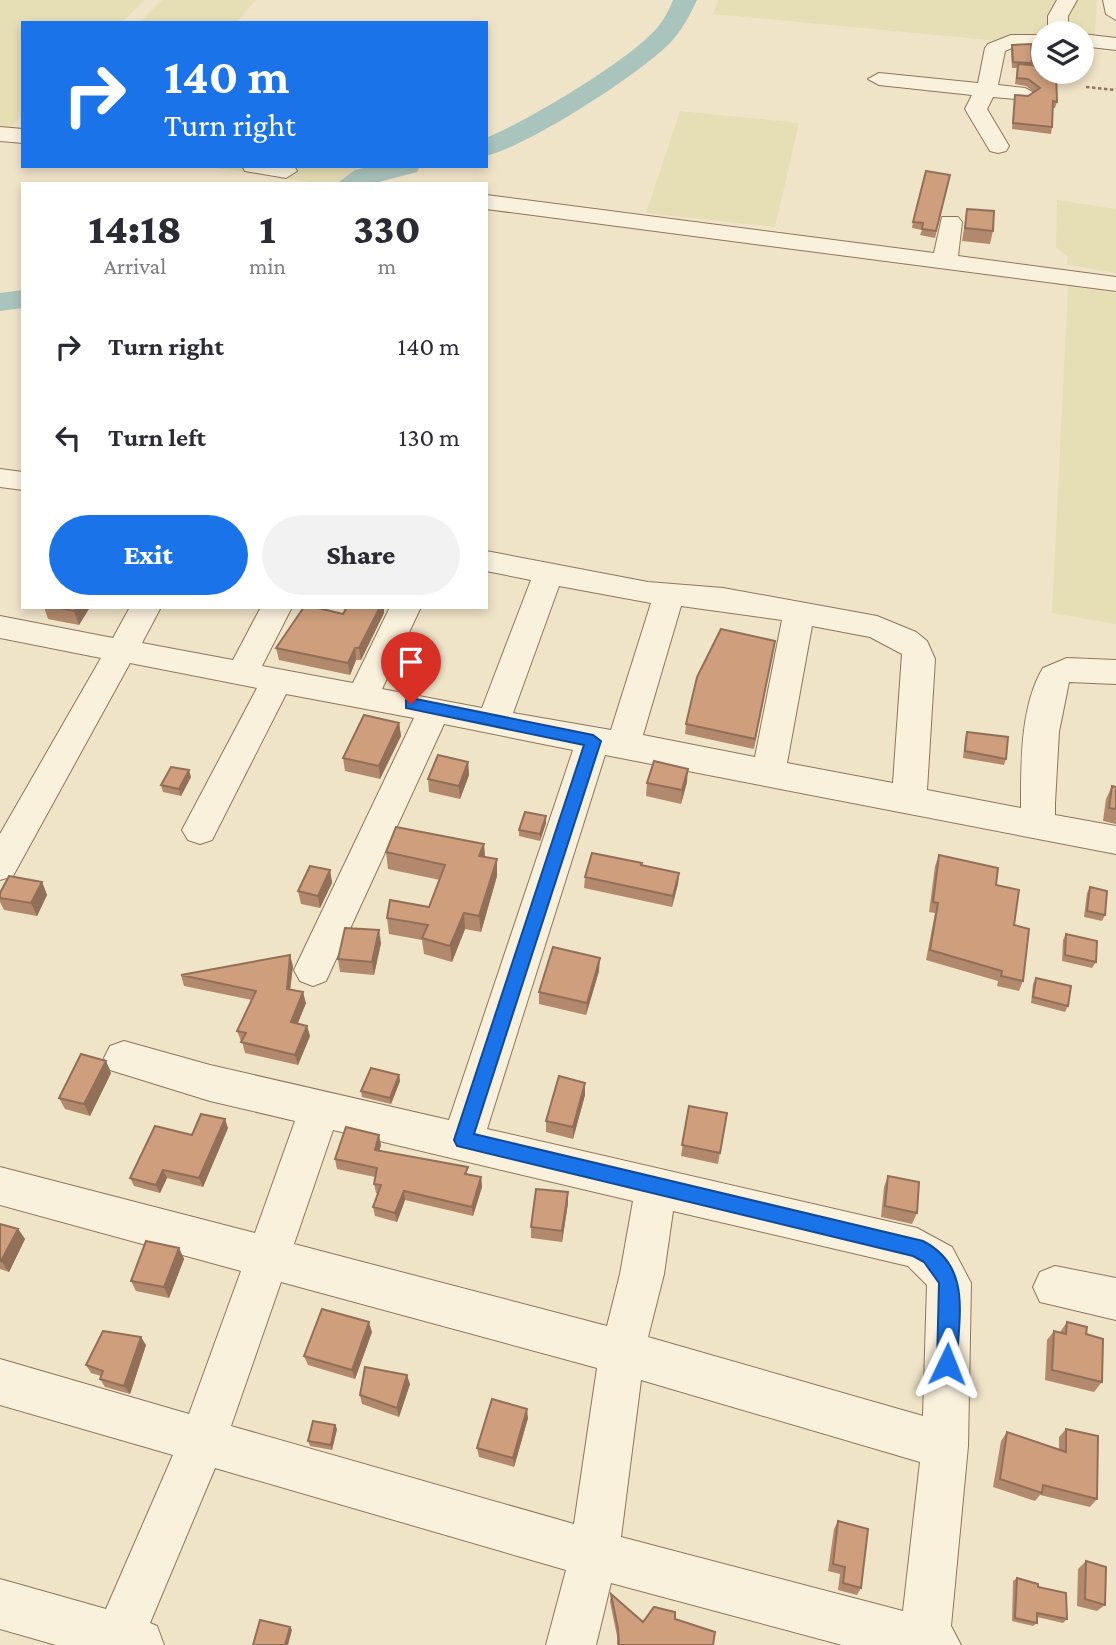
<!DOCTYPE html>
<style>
:root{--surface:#fff;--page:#f2f2f3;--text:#2b2b33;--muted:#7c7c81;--accent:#1a73e8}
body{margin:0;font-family:"Crimson Pro",serif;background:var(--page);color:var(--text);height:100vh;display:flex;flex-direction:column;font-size:26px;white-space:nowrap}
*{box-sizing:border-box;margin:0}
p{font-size:23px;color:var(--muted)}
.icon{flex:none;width:38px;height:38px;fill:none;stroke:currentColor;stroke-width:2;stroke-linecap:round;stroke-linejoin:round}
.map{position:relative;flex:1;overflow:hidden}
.drawer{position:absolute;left:21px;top:182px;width:467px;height:427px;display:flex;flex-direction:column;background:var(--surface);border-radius:0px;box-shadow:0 4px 10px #0003}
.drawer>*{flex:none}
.guide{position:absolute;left:21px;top:21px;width:467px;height:147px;border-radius:0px;box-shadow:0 4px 10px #0003;background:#1a73e8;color:#fff;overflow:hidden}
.tools{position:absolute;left:1031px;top:21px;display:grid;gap:14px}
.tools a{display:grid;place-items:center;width:63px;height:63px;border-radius:50%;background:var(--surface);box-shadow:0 4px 10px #0003;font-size:35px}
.pin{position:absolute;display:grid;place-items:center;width:60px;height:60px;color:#fff;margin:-72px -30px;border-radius:50% 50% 50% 0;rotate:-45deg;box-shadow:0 0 7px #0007}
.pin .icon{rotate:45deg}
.me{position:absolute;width:77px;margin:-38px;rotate:2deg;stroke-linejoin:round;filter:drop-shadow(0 0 5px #0008)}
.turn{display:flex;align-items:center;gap:24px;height:147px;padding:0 28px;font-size:32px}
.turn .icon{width:91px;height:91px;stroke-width:2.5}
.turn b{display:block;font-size:49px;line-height:60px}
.eta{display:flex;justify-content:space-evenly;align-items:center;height:119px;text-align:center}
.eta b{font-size:42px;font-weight:800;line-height:49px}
.cta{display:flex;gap:14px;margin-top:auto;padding:14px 28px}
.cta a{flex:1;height:80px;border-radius:42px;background:var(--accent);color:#fff;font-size:28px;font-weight:800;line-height:80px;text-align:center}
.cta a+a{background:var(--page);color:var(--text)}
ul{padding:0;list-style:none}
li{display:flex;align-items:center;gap:21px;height:91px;padding:0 28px}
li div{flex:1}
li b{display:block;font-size:26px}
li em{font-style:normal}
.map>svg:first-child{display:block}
.farmland{fill:#e6deb5}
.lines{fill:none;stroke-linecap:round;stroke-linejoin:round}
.river{fill:#a9c4bc;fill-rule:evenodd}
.minor-casing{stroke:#8d765c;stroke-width:2}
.path{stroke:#8d765c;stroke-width:2.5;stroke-dasharray:3.5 2.5;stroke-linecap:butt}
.minor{fill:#faf1dc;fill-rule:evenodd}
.wall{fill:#b2896c}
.shaded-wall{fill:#916f58}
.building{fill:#cf9f7d;stroke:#916f58;stroke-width:2}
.route{fill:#1a73e8;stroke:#114b97;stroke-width:2}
</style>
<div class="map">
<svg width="1116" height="1645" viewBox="0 0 1116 1645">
<rect width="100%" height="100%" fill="#f0e4c8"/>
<!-- farmland -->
<path class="farmland" d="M 0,0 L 145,0 L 121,23 L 23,23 L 23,115 L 8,130 L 0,128 Z
M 162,0 L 256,0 L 236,23 L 139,23 Z
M 718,0 L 1097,0 L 1094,50 L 1082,49 L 1082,33 L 1043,33 L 1043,45 L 713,14 Z
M 680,111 L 799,123 L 775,227 L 646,213 Z
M 204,166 L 358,166 L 346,184 L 323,184 Z
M 1057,200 L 1116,209 L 1116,273 L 1067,265 L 1068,257 L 1056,247 Z
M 1068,286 L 1116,293 L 1116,624 L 1052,613 Z"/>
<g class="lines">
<!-- river -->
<path class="river" d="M 673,0 L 697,0 C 690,15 682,30 671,42 C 640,74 530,145 486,156 L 486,138 C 529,120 627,62 657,28 C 664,20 669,10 673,0 Z
M 371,166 L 420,166 L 417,172 L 371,184 L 336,184 L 355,170 Z
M 23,290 L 23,308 L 0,311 L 0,293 Z"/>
<!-- minor casing -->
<g class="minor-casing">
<path id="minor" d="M 1057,0 L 1077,0 L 1068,16 L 1068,33 L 1048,33 L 1048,16 Z
M 1103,0 L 1116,0 L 1116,20 L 1106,14 Z
M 1082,34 L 1116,38 L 1116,50 L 1082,46 Z
M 1011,35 L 1043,35 L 1043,47 L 1014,47 L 1005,51 L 998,85 L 1025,88 L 1036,94 L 1025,100 L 993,97 L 987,109 L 1009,146 L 1006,151 L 998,153 L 990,151 L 965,109 L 972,95 L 879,85 L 868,79 L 879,73 L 978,83 L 985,48 L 988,44 Z
M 0,127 L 23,129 L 23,143 L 0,141 Z
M 242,166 L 294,166 L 297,171 L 286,178 L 245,171 Z
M 486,195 L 934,253 L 942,217 L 958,217 L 962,222 L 958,256 L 1116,277 L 1116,291 L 486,209 Z
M 0,469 L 23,472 L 23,490 L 0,487 Z
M 486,551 L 648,582 L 723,588 L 877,616 L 916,632 L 927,641 L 935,659 L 927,790 L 1021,808 C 1021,764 1020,706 1043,668 L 1067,658 L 1116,660 L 1116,684 L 1069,682 L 1059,732 L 1055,803 L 1055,815 L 1116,826 L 1116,854 L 605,755 L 487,1129 L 917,1228 L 952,1247 L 971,1283 L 968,1446 L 951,1626 L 961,1645 L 842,1645 L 611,1583 L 596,1645 L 546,1645 L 566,1570 L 215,1468 L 150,1623 L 157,1626 L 164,1645 L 56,1645 L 0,1629 L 0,1579 L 106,1609 L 173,1455 L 0,1405 L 0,1359 L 189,1414 L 241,1271 L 0,1205 L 0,1167 L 255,1233 L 295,1121 L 210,1101 L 110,1070 L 104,1058 L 110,1046 L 124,1041 L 210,1065 L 449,1120 L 573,750 L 444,724 L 326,981 L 313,986 L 300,981 L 294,970 L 414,718 L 286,694 L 212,840 L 200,844 L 188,840 L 182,830 L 257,688 L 130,663 L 13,876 L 0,880 L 0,834 L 101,658 L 0,638 L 0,616 L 113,638 L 130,607 L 161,607 L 142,643 L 233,660 L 261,607 L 292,607 L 262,666 L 353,683 L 390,607 L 421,607 L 382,689 L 482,708 L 531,580 L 486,571 ZM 559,586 L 651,603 L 611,730 L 513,713 ZM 681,606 L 782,620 L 755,757 L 643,735 ZM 812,626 L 870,637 L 902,654 L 893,783 L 787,763 ZM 333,1130 L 633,1201 L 620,1274 L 607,1326 L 294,1244 ZM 673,1211 L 908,1266 L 927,1285 L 923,1416 L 648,1337 L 664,1274 ZM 281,1282 L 597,1368 L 574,1524 L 231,1426 ZM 641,1380 L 920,1462 L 903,1611 L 621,1537 Z
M 1055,1266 L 1116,1278 L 1116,1320 L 1040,1302 L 1033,1287 L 1040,1272 Z"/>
</g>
<!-- path -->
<path class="path" d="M 1086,87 L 1116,90"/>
<!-- minor -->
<use href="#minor" class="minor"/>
</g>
<!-- wall -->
<path class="wall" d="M 1012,45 L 1032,63 L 1031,65 L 1057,102 L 1055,108 L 1053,108 L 1052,127 L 1051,134 L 1012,129 L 1015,95 L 1028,96 L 1034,92 L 1026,86 L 1015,84 L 1017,68 L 1012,68 L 1011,51 Z
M 950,175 L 935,238 L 920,235 L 922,230 L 912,228 L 913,222 Z
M 967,209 L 993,231 L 990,244 L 962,241 Z
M 44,607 L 90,607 L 79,625 L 48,619 Z
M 384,613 L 361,660 L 356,660 L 350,675 L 279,660 L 276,648 L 343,614 Z
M 773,651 L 754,749 L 685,734 L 686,724 Z
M 399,723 L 401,736 L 380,779 L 345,771 L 343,758 Z
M 967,732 L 1006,759 L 1004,765 L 963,758 L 965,738 Z
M 468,762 L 469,775 L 460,799 L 429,792 L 428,779 Z
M 191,777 L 181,796 L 163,792 L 161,785 Z
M 687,782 L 681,804 L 646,796 L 647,783 Z
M 1112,786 L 1116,787 L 1116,824 L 1103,821 L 1106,799 Z
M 546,823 L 540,841 L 519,836 L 519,830 Z
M 484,844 L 485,857 L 497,859 L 497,876 L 481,932 L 465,929 L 452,962 L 424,954 L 422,940 L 389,934 L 387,918 L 429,907 L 440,880 L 388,869 L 386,852 Z
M 939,855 L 996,885 L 1014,925 L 1023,981 L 1019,991 L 997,986 L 998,981 L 926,960 L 935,913 L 929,912 L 935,866 Z
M 330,870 L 332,883 L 320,908 L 301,904 L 298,891 Z
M 679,873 L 678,884 L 672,907 L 584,888 L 585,877 Z
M 42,882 L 47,895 L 37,916 L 4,910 L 0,902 L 0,893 Z
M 1090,887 L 1105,915 L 1102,921 L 1084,917 L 1087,893 Z
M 1066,934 L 1096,962 L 1092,968 L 1062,961 L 1063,940 Z
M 381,943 L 374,975 L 340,972 L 338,959 Z
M 293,966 L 290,989 L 306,1003 L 297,1024 L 307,1026 L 310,1036 L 298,1065 L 245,1053 L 242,1041 L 241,1041 L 237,1031 L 252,1000 L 184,986 L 181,975 Z
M 599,971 L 586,1015 L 539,1004 L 539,992 Z
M 1036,978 L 1068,1006 L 1065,1012 L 1031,1003 L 1033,984 Z
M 111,1073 L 90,1116 L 65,1109 L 59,1098 Z
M 399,1075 L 400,1081 L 391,1104 L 362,1097 L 361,1091 Z
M 585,1083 L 585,1095 L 573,1139 L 546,1132 L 546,1121 Z
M 689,1106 L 727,1113 L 718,1164 L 681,1156 Z
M 228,1128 L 203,1187 L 167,1178 L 160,1193 L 134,1186 L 130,1178 L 192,1135 Z
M 381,1145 L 379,1151 L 481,1177 L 482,1187 L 473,1216 L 405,1200 L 397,1222 L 375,1216 L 373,1207 L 378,1194 L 376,1193 L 374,1184 L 375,1177 L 337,1169 L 335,1159 Z
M 888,1176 L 917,1213 L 912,1224 L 881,1217 L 884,1187 Z
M 568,1203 L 562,1242 L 531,1238 L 531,1227 Z
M 0,1224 L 18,1229 L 25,1239 L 9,1272 L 0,1269 Z
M 179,1248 L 184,1259 L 169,1298 L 136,1291 L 131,1281 Z
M 1067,1322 L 1086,1334 L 1102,1382 L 1094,1392 L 1045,1380 L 1047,1340 L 1054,1331 L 1060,1332 Z
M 372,1332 L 355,1379 L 308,1365 L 304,1356 Z
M 146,1345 L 130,1394 L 105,1387 L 100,1379 L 101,1376 L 91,1373 L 86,1365 Z
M 410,1384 L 399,1417 L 362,1404 L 360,1395 Z
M 528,1418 L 514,1467 L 479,1457 L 477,1448 Z
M 335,1425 L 337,1429 L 332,1450 L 310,1446 L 308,1441 Z
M 1066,1429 L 1097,1499 L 1090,1507 L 1040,1495 L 1035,1501 L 993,1487 L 1001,1441 L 1007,1432 L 1059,1450 L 1059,1437 Z
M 838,1521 L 861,1588 L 857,1595 L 838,1590 L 840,1574 L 828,1571 L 834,1529 Z
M 1086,1561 L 1105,1605 L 1097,1611 L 1077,1606 L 1078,1569 Z
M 1017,1578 L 1038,1587 L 1067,1619 L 1063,1623 L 1037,1617 L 1037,1623 L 1033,1626 L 1012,1621 L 1013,1581 Z
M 611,1594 L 643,1622 L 675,1619 L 713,1645 L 617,1645 L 617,1636 L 610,1602 Z"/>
<!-- shaded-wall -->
<path class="shaded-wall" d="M 77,607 L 90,607 L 79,625 L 74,611 Z
M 380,607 L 384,607 L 384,613 L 361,660 L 359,648 Z
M 355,648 L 356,660 L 350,675 L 348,663 Z
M 399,723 L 401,736 L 380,779 L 379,766 Z
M 468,762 L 469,775 L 460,799 L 459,786 Z
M 688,769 L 687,782 L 681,804 L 682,790 Z
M 189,770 L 191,777 L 181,796 L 179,789 Z
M 546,816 L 546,823 L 540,841 L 540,834 Z
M 484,844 L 485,860 L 479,856 Z
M 497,859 L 497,876 L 481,932 L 479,916 Z
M 330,870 L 332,883 L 320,908 L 318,896 Z
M 679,873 L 678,884 L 672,907 L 673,896 Z
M 42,882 L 47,895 L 37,916 L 31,903 Z
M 464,913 L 465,929 L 452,962 L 450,946 Z
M 379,930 L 381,943 L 374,975 L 372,962 Z
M 290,955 L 293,966 L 289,999 L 287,989 Z
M 600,958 L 599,971 L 586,1015 L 587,1003 Z
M 303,992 L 306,1003 L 294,1033 L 291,1022 Z
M 307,1026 L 310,1036 L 298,1065 L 295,1055 Z
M 106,1061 L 111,1073 L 90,1116 L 84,1104 Z
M 399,1075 L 400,1081 L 391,1104 L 390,1098 Z
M 585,1083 L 585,1095 L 573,1139 L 573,1127 Z
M 225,1119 L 228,1128 L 203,1187 L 199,1178 Z
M 379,1135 L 381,1145 L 377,1160 L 375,1150 Z
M 163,1170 L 167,1178 L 160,1193 L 156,1185 Z
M 481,1177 L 482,1187 L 473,1216 L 472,1207 Z
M 404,1191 L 405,1200 L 397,1222 L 395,1213 Z
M 568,1192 L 568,1203 L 562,1242 L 562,1231 Z
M 18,1229 L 25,1239 L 9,1272 L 1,1261 Z
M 179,1248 L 184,1259 L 169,1298 L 164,1287 Z
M 369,1322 L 372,1332 L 355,1379 L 352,1370 Z
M 141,1337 L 146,1345 L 130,1394 L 124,1386 Z
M 407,1375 L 410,1384 L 399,1417 L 397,1408 Z
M 527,1409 L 528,1418 L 514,1467 L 513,1458 Z
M 335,1425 L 337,1429 L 332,1450 L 331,1445 Z
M 290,1627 L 292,1630 L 288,1645 L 285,1645 Z"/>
<!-- building -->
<path class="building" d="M 1031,44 L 1032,63 L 1013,62 L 1012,45 Z
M 1018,64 L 1043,66 L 1043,72 L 1056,72 L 1057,102 L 1053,101 L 1052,127 L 1013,123 L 1015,95 L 1028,96 L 1040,88 L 1028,79 L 1017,78 Z
M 926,171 L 950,175 L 936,231 L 922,229 L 923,223 L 913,222 Z
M 967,209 L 994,211 L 993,231 L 965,228 Z
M 55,607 L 77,607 L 74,611 Z
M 304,607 L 314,607 L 343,614 L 347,607 L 380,607 L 359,648 L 355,648 L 348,663 L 276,648 Z
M 721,629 L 775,641 L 755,739 L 686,724 L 697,677 Z
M 364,715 L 399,723 L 379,766 L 343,758 Z
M 967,732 L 1008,737 L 1006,759 L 965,751 Z
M 438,755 L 468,762 L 459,786 L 428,779 Z
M 654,761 L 688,769 L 682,790 L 647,783 Z
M 171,767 L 189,770 L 179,789 L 161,785 Z
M 1112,786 L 1116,787 L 1116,809 L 1109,808 Z
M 525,812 L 546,816 L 540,834 L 519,830 Z
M 396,827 L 484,844 L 479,856 L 497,859 L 479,916 L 464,913 L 450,946 L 422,938 L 428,925 L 387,918 L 390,900 L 429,907 L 445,865 L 386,852 Z
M 592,853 L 642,863 L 641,865 L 679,873 L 673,896 L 585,877 Z
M 939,855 L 998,868 L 996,885 L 1019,890 L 1014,925 L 1029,929 L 1023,981 L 1001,976 L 1002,971 L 930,950 L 938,903 L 933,902 Z
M 310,866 L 330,870 L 318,896 L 298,891 Z
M 9,876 L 42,882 L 31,903 L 0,898 L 0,893 Z
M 1090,887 L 1107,891 L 1105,915 L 1087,911 Z
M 345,928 L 379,930 L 372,962 L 338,959 Z
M 1066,934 L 1097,941 L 1096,962 L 1065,955 Z
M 553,947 L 600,958 L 587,1003 L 539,992 Z
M 290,955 L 287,989 L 303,992 L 291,1022 L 307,1026 L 295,1055 L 241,1042 L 246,1033 L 237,1031 L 256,991 L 181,975 Z
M 1036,978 L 1071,986 L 1068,1006 L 1033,997 Z
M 81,1054 L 106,1061 L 84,1104 L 59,1098 Z
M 371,1068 L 399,1075 L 390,1098 L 361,1091 Z
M 559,1076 L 585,1083 L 573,1127 L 546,1121 Z
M 689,1106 L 727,1113 L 720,1153 L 682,1145 Z
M 201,1114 L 225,1119 L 199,1178 L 163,1170 L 156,1185 L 130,1178 L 155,1126 L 192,1135 Z
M 346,1127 L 379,1135 L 375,1150 L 468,1167 L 465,1174 L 481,1177 L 472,1207 L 404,1191 L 395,1213 L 373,1207 L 381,1185 L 374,1184 L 377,1168 L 335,1159 Z
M 888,1176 L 919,1182 L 917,1213 L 885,1206 Z
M 536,1189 L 568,1192 L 562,1231 L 531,1227 Z
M 0,1224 L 18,1229 L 1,1261 L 0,1261 Z
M 146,1241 L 179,1248 L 164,1287 L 131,1281 Z
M 322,1309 L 369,1322 L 352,1370 L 304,1356 Z
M 1067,1322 L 1087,1327 L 1086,1334 L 1103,1339 L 1102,1382 L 1052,1370 L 1054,1331 L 1066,1334 Z
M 103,1331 L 141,1337 L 124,1386 L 100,1379 L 103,1371 L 86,1365 Z
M 365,1367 L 407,1375 L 397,1408 L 360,1395 Z
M 492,1399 L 527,1409 L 513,1458 L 477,1448 Z
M 313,1421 L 335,1425 L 331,1445 L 308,1441 Z
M 1066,1429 L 1098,1436 L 1097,1499 L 1043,1485 L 1042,1493 L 1000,1479 L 1007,1432 L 1066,1452 Z
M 838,1521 L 868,1529 L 861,1588 L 843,1583 L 845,1567 L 833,1564 Z
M 1086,1561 L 1106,1567 L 1105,1605 L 1085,1599 Z
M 1017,1578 L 1038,1584 L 1038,1587 L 1066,1593 L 1067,1619 L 1037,1613 L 1037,1623 L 1015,1618 Z
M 611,1594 L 643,1622 L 654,1607 L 675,1612 L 675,1619 L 715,1632 L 713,1645 L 619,1645 L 618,1629 Z
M 260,1620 L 290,1627 L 285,1645 L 253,1645 Z"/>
<!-- route -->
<path class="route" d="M 411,698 L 593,735 L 601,741 L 474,1134 L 923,1241 C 973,1267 958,1317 957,1364 L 954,1372 L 947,1375 L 940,1372 L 937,1364 L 939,1283 L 924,1262 L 913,1256 L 457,1146 L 454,1140 L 584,745 L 406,708 L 406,700 Z"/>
</svg>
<div class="tools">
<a><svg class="icon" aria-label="layers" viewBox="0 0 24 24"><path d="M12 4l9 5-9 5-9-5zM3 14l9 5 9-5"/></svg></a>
</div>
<div class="pin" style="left:411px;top:704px;background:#d93025"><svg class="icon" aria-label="arrive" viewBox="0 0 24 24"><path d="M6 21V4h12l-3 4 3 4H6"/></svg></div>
<svg class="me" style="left:947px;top:1364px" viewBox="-20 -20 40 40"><path d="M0-17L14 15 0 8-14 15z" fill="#1a73e8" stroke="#fff" stroke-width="4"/></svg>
<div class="guide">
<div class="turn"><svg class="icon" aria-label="right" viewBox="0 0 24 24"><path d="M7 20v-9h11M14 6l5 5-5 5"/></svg><div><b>140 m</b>Turn right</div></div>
</div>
<section class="drawer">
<div class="eta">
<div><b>14:18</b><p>Arrival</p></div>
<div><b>1</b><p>min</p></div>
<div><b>330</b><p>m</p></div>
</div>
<ul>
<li><svg class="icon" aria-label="right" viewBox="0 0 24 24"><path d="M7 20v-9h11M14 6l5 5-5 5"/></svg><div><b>Turn right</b></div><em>140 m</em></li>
<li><svg class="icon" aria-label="left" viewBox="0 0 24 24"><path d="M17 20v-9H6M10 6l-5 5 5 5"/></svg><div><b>Turn left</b></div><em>130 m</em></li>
</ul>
<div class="cta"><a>Exit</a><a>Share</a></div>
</section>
</div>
